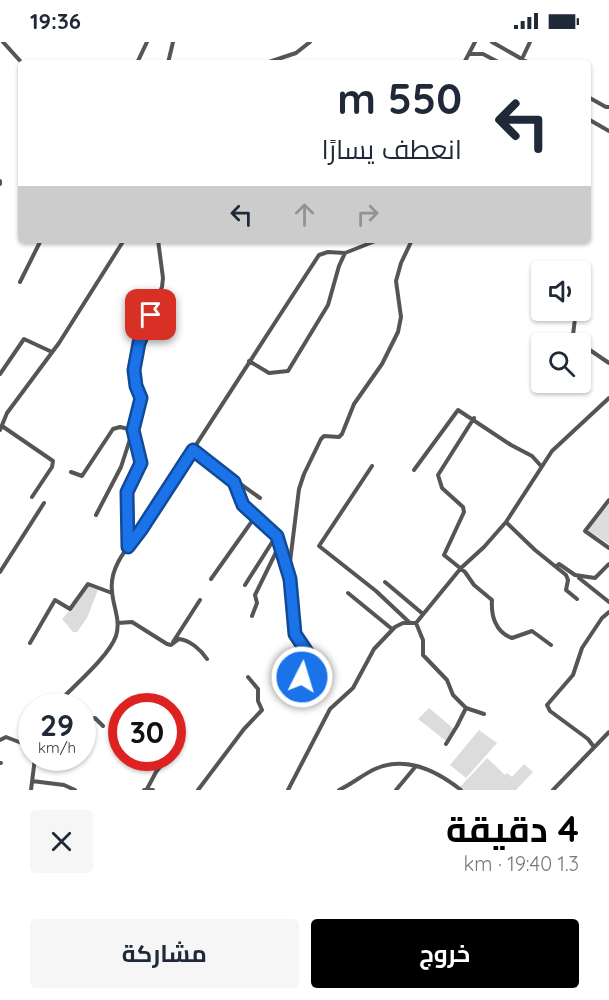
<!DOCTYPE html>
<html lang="ar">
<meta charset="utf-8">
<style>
:root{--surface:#fff;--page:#f6f6f7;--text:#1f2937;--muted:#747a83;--accent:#000}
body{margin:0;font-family:Quicksand,Cairo,sans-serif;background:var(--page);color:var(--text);direction:rtl;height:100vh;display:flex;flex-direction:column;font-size:22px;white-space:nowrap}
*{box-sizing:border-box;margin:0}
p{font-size:20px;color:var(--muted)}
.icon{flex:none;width:33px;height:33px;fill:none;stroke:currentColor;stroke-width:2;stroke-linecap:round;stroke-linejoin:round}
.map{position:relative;height:748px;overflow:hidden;direction:ltr}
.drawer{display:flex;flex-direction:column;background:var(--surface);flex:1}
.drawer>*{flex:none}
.hud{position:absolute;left:18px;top:18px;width:573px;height:183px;border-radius:6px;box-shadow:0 2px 4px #0004;direction:rtl;background:#fff;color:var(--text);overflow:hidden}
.controls{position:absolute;left:531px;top:219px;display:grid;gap:12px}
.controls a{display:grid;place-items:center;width:60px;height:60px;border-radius:6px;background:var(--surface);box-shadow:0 2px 4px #0004;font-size:30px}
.speed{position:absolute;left:18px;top:651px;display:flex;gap:12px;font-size:30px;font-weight:700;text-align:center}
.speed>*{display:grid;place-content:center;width:78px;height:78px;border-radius:50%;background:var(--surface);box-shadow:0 2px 4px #0004;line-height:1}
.speed small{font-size:15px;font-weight:400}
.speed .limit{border:9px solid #d22;background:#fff;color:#111}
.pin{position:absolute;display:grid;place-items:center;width:51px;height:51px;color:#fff;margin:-26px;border-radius:12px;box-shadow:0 3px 9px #0006}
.me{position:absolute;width:66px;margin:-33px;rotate:5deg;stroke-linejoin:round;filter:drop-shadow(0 0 4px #0008)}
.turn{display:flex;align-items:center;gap:21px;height:126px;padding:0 30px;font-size:27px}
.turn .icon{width:78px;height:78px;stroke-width:2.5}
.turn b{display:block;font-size:42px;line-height:51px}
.lanes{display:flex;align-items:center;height:57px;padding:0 30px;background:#0003;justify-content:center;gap:30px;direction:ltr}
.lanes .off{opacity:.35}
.round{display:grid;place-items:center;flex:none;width:63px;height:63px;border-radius:6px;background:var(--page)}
.overview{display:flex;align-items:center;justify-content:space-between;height:102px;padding:0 30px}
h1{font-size:36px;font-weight:700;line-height:45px;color:var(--accent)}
.button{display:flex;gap:12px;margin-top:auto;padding:12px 30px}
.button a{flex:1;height:69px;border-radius:6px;background:var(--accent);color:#fff;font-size:24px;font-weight:700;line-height:69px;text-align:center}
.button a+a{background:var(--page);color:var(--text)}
.status{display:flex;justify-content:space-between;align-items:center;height:42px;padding:0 30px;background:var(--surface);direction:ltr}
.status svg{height:16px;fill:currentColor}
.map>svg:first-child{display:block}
.green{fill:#dcdcdc}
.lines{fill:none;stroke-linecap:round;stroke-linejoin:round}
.minor{stroke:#555;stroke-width:4}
.route-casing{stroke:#114b97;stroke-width:15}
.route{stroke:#1a73e8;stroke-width:10}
</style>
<div class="status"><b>19:36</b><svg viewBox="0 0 49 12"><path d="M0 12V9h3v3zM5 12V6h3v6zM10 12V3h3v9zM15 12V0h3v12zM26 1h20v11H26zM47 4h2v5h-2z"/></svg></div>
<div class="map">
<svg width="609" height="748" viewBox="0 0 609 748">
<rect width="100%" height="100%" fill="#fff"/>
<!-- green -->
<path class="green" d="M 609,462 L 609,502 L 587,488 Z
M 88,544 L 98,548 L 87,576 L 77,590 L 73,590 L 62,577 L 79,558 Z
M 429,666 L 454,687 L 446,699 L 418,677 Z
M 479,688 L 497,701 L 466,736 L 450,723 Z
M 487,716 L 505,733 L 507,731 L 512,735 L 524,722 L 533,730 L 516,748 L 464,748 L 460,745 Z"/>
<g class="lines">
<!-- minor -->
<path class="minor" d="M 3,0 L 22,21
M 492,0 L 529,21
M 470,12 L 483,12 L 500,21
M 137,21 L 147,0
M 168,21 L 173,0
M 266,21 L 296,11 L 310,0
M 464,21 L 475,0
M 520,21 L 530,0
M 588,55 L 606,65 L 609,65
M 588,77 L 609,89
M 0,139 L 0,142
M 20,240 L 41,198
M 576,268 L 573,293 L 581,302 L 609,321
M 249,319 L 269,331 L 288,329 L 328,263 L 339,224 L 345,211
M 0,332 L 24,297 L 52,310
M 474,376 L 438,433 L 442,446 L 463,465 L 464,470 L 444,513 L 465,530 L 474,543 L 492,558 C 491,573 495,590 512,596 L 532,589 L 551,603
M 2,384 L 53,419 L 52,425 L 32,455
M 0,388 L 7,371 L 59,301 L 124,198
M 193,408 L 234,440 L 243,463 L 277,494 L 290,537
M 372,424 L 319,504 L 376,549 L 410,581
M 414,428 L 458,368 L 511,403 L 532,414 L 541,424
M 71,430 L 82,434 L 113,387 L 120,385 L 133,388 L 121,425 L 96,473
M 236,443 L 239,441 L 260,456
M 609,458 L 585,489 L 609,506
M 506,480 L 535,508 L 566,533 L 568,538 L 566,548 L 577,557
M 128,505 L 127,450 L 141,421 L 133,388 L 141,356 L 136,344 L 134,328 L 139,301 L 162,245 L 163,236 L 158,198
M 557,524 L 559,522 L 575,533 L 595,536 L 609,522
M 0,530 L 44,461
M 579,536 L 609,560
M 211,537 L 255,475
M 385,540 L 423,572
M 245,543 L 276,494
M 348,551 L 392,587
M 252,574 L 257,561 L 255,553 L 280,502
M 118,581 L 132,580 L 167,602 L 171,603 L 179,597 C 190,598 201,608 207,617
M 416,581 L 423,598 L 423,613 L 447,638 L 453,653 L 466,666 L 457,684 L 446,702
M 173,600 L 200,558
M 30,601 L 55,558 L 70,567 L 88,542 L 112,551
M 302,635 L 306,628 L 307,617 L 307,610 L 297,596 L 294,588 L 290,552 L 290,520 L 299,447 L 304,432 L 321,397 L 324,394 L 339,395 L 342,392 L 354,362 L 382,322 L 398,290 L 401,275 L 396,239 L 401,221 L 412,198
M 55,664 C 71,646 108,616 116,594 C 121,578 113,565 112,549 C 109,525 128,505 141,488 L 276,279 L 319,213 L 328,210 L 345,211 L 378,198
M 466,666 L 484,672
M 82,680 L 95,676 L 103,684
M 0,698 L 6,695 L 32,705
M 594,705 L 588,697 L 550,669 L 547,663 L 573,633 L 582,606 L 602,576 L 609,570
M 172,709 L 183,696
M 0,721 L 1,721
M 32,739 L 64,743 L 75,748
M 147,747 L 156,730 L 167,716
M 31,748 L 35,716
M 144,748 L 153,748
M 198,748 L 244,687 L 262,668 L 258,659 L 258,647 L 248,635
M 288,748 L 330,667 L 353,646 L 374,607 L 395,585 L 403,581 L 416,581 L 461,526 L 484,505 L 506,480 L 552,409 L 609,356
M 339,748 C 352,742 362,733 375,727 C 406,713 437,729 461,748
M 396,748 L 416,724
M 553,748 L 609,690"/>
</g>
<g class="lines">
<!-- route casing -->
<g class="route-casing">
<path id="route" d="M 151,273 L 139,301 L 134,328 L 136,344 L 141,356 L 133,388 L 141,421 L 127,450 L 128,505 L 141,488 L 193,408 L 234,440 L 243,463 L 277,494 L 290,537 L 295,592 L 307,610 L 306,628 L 302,635"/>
</g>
<!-- route -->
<use href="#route" class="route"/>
</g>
</svg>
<div class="controls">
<a><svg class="icon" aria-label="sound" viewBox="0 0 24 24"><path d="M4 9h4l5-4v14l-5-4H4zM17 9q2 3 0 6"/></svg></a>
<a><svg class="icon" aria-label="search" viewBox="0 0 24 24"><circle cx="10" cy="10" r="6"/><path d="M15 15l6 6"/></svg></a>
</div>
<div class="speed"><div>29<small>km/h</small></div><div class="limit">30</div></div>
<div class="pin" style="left:151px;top:273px;background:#d93025"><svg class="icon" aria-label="arrive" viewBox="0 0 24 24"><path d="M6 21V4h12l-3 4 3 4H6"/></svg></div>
<svg class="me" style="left:302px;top:635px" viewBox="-20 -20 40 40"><circle r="17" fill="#1a73e8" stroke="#fff" stroke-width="3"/><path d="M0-11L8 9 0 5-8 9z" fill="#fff"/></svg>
<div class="hud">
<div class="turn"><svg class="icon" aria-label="left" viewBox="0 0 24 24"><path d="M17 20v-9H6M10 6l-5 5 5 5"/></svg><div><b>550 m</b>انعطف يسارًا</div></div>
<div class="lanes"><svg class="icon" aria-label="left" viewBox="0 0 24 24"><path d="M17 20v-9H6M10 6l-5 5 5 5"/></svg><svg class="icon off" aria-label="ahead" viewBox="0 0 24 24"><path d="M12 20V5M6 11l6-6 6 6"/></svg><svg class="icon off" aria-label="right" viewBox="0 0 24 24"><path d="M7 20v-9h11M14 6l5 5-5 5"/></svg></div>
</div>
</div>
<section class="drawer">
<div class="overview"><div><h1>4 دقيقة</h1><p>1.3 km · 19:40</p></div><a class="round"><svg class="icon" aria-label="close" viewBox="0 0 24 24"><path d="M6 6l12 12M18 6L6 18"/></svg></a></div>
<div class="button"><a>خروج</a><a>مشاركة</a></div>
</section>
